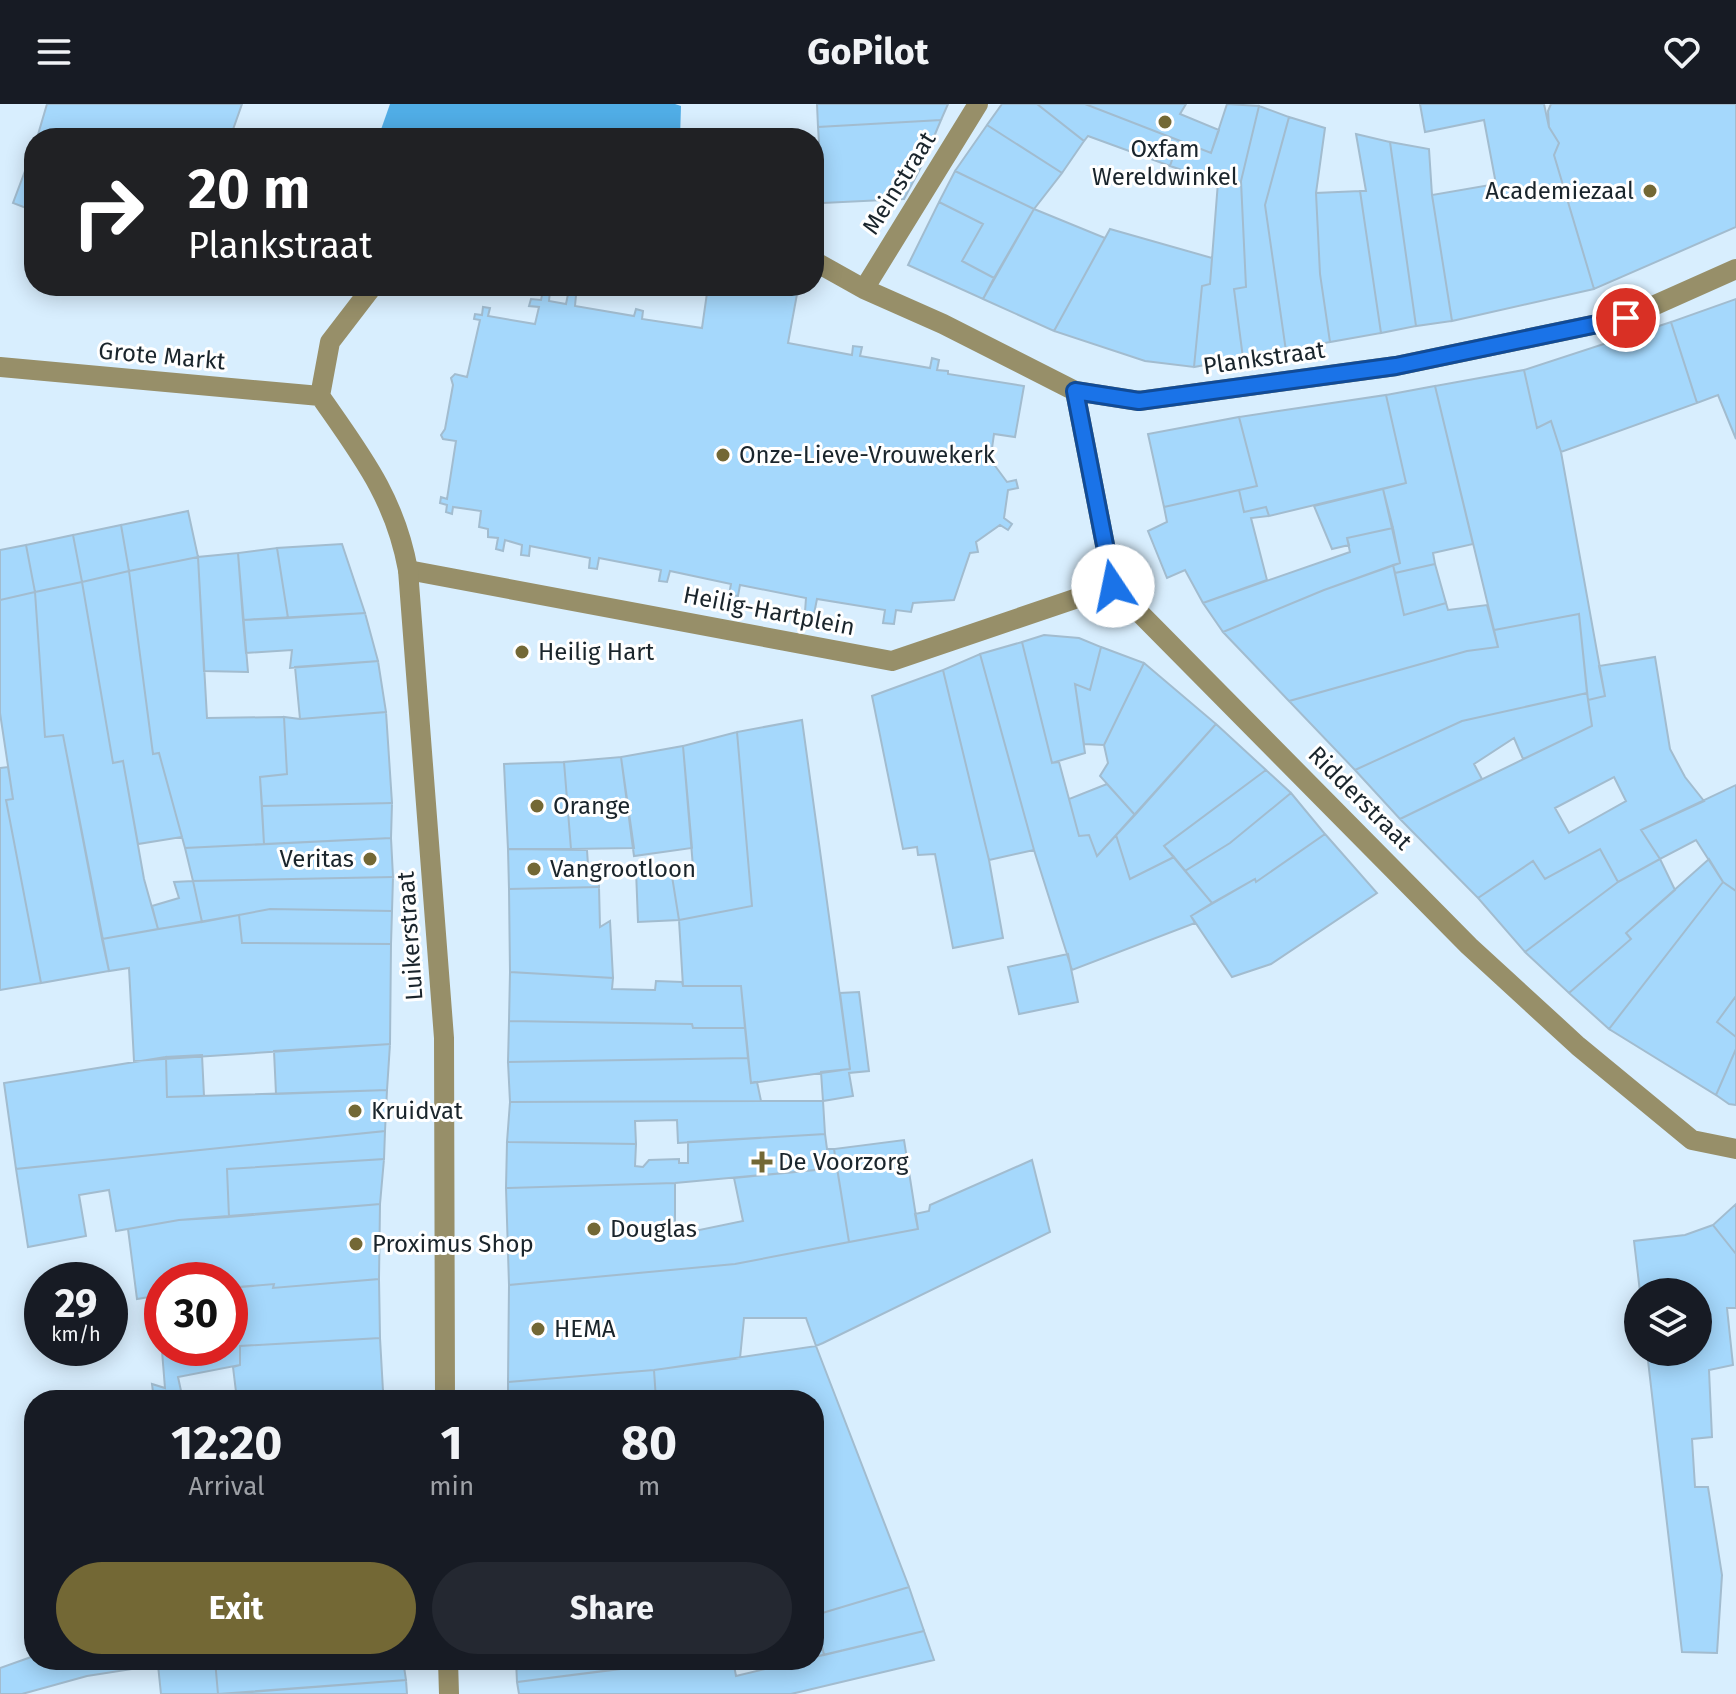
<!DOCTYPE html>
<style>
:root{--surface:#171b24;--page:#242831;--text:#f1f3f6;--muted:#9ea1a6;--accent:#736835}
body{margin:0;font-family:"Fira Sans",sans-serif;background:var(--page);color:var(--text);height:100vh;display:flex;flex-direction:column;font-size:30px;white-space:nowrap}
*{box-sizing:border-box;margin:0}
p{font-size:26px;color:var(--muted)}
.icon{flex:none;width:44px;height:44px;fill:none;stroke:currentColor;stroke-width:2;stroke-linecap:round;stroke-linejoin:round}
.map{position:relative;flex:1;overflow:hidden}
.side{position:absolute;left:24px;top:1286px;width:800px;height:280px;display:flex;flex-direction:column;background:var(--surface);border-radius:32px;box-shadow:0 4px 20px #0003}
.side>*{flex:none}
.banner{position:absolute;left:24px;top:24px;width:800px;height:168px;border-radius:32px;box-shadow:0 4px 20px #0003;background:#202124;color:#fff;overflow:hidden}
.buttons{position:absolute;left:1624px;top:1174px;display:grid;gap:16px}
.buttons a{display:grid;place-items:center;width:88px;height:88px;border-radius:50%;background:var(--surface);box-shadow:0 4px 20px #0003;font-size:40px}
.speed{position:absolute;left:24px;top:1158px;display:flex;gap:16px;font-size:40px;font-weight:700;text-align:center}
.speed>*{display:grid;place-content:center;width:104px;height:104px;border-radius:50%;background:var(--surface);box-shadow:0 4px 20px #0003;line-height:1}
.speed small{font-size:20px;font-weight:400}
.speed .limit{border:12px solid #d22;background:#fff;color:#111}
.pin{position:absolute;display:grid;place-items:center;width:68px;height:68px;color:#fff;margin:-34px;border:4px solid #fff;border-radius:50%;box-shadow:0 2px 8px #0007}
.me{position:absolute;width:88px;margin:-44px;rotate:349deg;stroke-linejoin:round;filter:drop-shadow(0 0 6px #0008)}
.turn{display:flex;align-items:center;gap:28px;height:168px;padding:0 32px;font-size:36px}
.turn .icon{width:104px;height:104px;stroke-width:2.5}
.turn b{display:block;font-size:56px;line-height:68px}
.eta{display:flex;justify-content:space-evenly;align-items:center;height:136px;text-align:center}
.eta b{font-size:48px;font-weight:700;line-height:56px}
.cta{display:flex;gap:16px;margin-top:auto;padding:16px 32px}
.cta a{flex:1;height:92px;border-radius:48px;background:var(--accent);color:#fff;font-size:32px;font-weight:700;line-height:92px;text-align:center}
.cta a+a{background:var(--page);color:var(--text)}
header{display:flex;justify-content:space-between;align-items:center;height:104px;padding:0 32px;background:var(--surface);font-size:36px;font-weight:700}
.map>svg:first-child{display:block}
.water{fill:#50ade6}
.building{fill:#a5d8fc;stroke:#a2bccf;stroke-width:2;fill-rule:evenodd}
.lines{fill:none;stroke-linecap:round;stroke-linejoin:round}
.pedestrian{stroke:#978f69;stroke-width:20}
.minor{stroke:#978f69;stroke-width:20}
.route-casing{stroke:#114b97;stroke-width:20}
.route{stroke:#1a73e8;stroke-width:14}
.poi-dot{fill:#736835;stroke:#fff;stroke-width:3}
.labels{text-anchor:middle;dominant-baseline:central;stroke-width:6;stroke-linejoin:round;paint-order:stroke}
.poi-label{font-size:24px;fill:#1a252c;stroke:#fff;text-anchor:start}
.street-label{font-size:24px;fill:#1a252c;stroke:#fff}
</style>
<header><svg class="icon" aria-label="menu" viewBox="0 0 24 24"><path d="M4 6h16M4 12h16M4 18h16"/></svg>GoPilot<svg class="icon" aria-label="heart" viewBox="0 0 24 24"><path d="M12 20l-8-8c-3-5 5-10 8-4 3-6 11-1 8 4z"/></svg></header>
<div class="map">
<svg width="1736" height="1590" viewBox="0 0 1736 1590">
<rect width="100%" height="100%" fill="#d8eefe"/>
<!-- water -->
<path class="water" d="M 390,0 L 675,0 L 681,2 L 680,34 L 378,34 Z"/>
<!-- building -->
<path class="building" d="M 47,0 L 242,0 L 230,34 L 37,34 Z
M 817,0 L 948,0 L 941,16 L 818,23 Z
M 1002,0 L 1037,0 L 1084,37 L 1062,69 L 987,21 Z
M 1037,0 L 1085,0 L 1191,41 L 1186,52 L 1175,47 L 1170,62 L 1088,32 L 1084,37 Z
M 1085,0 L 1186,0 L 1180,10 L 1219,26 L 1211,49 Z
M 1227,0 L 1259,2 L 1241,77 L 1246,183 L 1234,185 L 1243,254 L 1194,263 L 1202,182 L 1210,180 L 1218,78 L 1170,62 L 1175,47 L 1186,52 L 1191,41 L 1211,49 Z
M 1420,0 L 1544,0 L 1549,23 L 1559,39 L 1554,51 L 1594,185 L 1452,217 L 1432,91 L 1496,80 L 1484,16 L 1425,28 Z
M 1551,0 L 1736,0 L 1736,123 L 1594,185 L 1554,51 L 1559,39 L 1549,23 L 1548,7 Z
M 1259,2 L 1289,13 L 1265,101 L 1286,247 L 1243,254 L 1234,185 L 1246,183 L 1241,77 Z
M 1289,13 L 1325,24 L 1316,89 L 1320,170 L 1330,238 L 1286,247 L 1265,101 Z
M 941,16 L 922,61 L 904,95 L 823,99 L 818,23 Z
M 987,21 L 1062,69 L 1034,105 L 955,67 Z
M 1356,30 L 1390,38 L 1416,222 L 1381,229 L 1360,87 L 1366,87 Z
M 1390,38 L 1429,45 L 1432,91 L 1452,217 L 1416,222 Z
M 34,43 L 34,107 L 13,99 Z
M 955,67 L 1034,105 L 994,174 L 962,157 L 983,120 L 939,98 Z
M 1360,87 L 1381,229 L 1330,238 L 1320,170 L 1316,89 Z
M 939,98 L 983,120 L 962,157 L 994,174 L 983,195 L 908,161 Z
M 1034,105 L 1105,134 L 1054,227 L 983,195 Z
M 1110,125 L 1212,154 L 1210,180 L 1202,182 L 1194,263 L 1145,257 L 1054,227 Z
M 708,182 L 805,182 L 806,184 L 797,190 L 788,239 L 852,251 L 853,242 L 862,243 L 860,252 L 930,264 L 932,254 L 939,256 L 937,266 L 948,267 L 948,270 L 1024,282 L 1015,333 L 994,330 L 992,344 L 995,346 L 990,355 L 1007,378 L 1016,376 L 1018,384 L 1008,386 L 1004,414 L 1012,420 L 1008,426 L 1000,421 L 976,438 L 978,448 L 970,449 L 954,496 L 913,499 L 911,508 L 896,506 L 894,520 L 883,519 L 885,506 L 817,495 L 814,510 L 805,508 L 806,494 L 740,481 L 738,492 L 729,491 L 731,480 L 670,467 L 667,478 L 659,477 L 661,466 L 599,454 L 597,465 L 589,464 L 590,454 L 530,442 L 529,452 L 521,451 L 522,441 L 505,436 L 503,447 L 496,445 L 498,434 L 488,433 L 488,425 L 479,423 L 481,407 L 453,403 L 452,410 L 446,408 L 447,401 L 440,399 L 441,393 L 447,395 L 456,337 L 443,335 L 441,331 L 445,325 L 453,281 L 451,274 L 455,270 L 467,273 L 480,216 L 474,215 L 475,210 L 482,211 L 483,203 L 490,204 L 488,212 L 535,220 L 539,203 L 529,202 L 531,195 L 541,196 L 543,186 L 550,187 L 549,197 L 566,200 L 568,190 L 576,191 L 575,202 L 634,212 L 636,205 L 643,207 L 642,215 L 702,224 Z
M 1736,195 L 1736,335 L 1718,291 L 1697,299 L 1671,218 Z
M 1671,218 L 1697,299 L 1561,348 L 1551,317 L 1537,324 L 1524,266 Z
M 1524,266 L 1537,324 L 1551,317 L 1561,348 L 1605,592 L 1588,596 L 1579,510 L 1494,526 L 1435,282 Z
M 1435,282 L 1473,440 L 1433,449 L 1435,460 L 1395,469 L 1393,461 L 1400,459 L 1383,385 L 1406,379 L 1386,291 Z
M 1386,291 L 1406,379 L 1269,412 L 1266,403 L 1244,408 L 1239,386 L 1257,382 L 1239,313 Z
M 1239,313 L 1257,382 L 1164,403 L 1148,330 Z
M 1383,385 L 1393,424 L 1347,434 L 1349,441 L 1332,445 L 1314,402 Z
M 1239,386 L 1244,408 L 1266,403 L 1269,412 L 1251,414 L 1267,476 L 1203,499 L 1185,466 L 1167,474 L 1148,427 L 1167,418 L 1164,403 Z
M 188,407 L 198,453 L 129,467 L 121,421 Z
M 121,421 L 129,467 L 82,478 L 73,431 Z
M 1393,424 L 1400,459 L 1324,486 L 1223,528 L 1203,499 L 1350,448 L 1347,434 Z
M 73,431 L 82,478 L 35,488 L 26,441 Z
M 342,440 L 365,509 L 288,514 L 277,444 Z
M 26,441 L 35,488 L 0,496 L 0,446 Z
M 277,444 L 288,514 L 243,516 L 238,449 Z
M 238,449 L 248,568 L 204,567 L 198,453 Z
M 198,453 L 207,614 L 284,613 L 287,670 L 260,673 L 264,740 L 185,744 L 159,649 L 153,650 L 129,467 Z
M 1435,460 L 1446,499 L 1404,511 L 1395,469 Z
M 1393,461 L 1404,511 L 1446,499 L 1448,506 L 1487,501 L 1498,543 L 1467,547 L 1289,597 L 1223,528 L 1324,486 Z
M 129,467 L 153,650 L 159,649 L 182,733 L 138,740 L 123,657 L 113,659 L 82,478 Z
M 82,478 L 113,659 L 123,657 L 144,775 L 158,825 L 102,835 L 63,631 L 45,633 L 35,488 Z
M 35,488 L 45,633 L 63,631 L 109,867 L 41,879 L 6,696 L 13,695 L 0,609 L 0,496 Z
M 365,509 L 378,557 L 290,564 L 292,546 L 246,549 L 243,516 Z
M 1579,510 L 1587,589 L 1462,617 L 1355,666 L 1289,597 L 1467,547 L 1498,543 L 1494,526 Z
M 1044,531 L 1079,534 L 1101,543 L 1090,586 L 1075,580 L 1085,649 L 1052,659 L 1022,538 Z
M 1022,538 L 1052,659 L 1059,658 L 1079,732 L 1089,731 L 1097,752 L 1116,731 L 1130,775 L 1174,753 L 1212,799 L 1191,812 L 1195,819 L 1072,866 L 1034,746 L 980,550 Z
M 1101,543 L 1144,559 L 1104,641 L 1084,640 L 1075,580 L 1090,586 Z
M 980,550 L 1034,746 L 989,756 L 943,566 Z
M 1655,553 L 1670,645 L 1685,673 L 1704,697 L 1641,726 L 1660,755 L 1618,778 L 1600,745 L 1545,775 L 1533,757 L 1478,794 L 1400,715 L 1592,622 L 1588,596 L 1605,592 L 1599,562 ZM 1614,673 L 1626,697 L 1569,729 L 1555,704 Z
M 378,557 L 386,608 L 300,615 L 295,563 Z
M 1144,559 L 1216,620 L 1135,711 L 1100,672 L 1108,659 L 1104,641 Z
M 943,566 L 989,756 L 1003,834 L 953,844 L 935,750 L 918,751 L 917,743 L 903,745 L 872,592 Z
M 1587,589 L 1592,622 L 1523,655 L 1514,634 L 1474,660 L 1482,675 L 1400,715 L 1355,666 L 1462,617 Z
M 386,608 L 392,699 L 262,702 L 260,673 L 287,670 L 284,613 L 300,615 Z
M 802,616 L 850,965 L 751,979 L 741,882 L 683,882 L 679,816 L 752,802 L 737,628 Z
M 1216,620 L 1266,666 L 1164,742 L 1174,753 L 1130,775 L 1116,731 Z
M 737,628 L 752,802 L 679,816 L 671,766 L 693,763 L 683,642 Z
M 683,642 L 692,744 L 634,752 L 621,653 Z
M 621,653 L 634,744 L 571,745 L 564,658 Z
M 564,658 L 571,745 L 508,745 L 504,660 Z
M 8,663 L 13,695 L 6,696 L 41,879 L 0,886 L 0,664 Z
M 1266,666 L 1291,689 L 1230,739 L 1185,767 L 1164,742 Z
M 1107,680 L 1135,711 L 1097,752 L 1089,731 L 1079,732 L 1069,695 Z
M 1736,681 L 1736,787 L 1723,778 L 1696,736 L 1660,755 L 1641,726 Z
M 1291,689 L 1325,730 L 1256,778 L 1255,775 L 1212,799 L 1185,767 L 1230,739 Z
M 392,699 L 391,734 L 264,740 L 262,702 Z
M 1325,730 L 1377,789 L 1271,860 L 1232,873 L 1191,812 L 1255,775 L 1256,778 Z
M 391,734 L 393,773 L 193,777 L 185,744 Z
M 508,745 L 587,746 L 588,761 L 598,762 L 599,783 L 509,785 Z
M 1600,745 L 1618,778 L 1525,848 L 1478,794 L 1533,757 L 1545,775 Z
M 1660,755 L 1675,786 L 1626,829 L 1631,835 L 1569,889 L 1525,848 L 1618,778 Z
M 1709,755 L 1723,778 L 1609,925 L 1569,889 L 1631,835 L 1626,829 Z
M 667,764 L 671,766 L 679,816 L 638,818 L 636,766 Z
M 393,773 L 392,807 L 270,805 L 202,818 L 193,777 Z
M 193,777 L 202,818 L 158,825 L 152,802 L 179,794 L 174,778 Z
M 1723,778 L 1736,787 L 1736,892 L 1717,918 L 1736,933 L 1736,945 L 1716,991 L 1609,925 Z
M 599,783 L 600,823 L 610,817 L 613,874 L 510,868 L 509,785 Z
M 270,805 L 392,807 L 391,840 L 242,839 L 239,811 Z
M 239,811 L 242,839 L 391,840 L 390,940 L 134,957 L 129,864 L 109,867 L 102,835 Z
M 1068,850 L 1078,898 L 1019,910 L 1008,863 Z
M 510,868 L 613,874 L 612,885 L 655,886 L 656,877 L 682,878 L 683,882 L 741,882 L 745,924 L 693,924 L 692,920 L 509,917 Z
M 859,888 L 869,967 L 849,969 L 853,992 L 823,997 L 821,968 L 850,965 L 840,889 Z
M 1736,892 L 1736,933 L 1717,918 Z
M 509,917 L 692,920 L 693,924 L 745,924 L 748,954 L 508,958 Z
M 390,940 L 387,986 L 276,990 L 274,947 Z
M 1736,945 L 1736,1001 L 1729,1000 L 1716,991 Z
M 202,951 L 204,992 L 167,993 L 166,953 Z
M 166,953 L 167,993 L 387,986 L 385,1027 L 16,1065 L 4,979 Z
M 748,954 L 751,979 L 757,978 L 761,997 L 510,998 L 508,958 Z
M 761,997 L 823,997 L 825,1030 L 678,1039 L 677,1016 L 635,1017 L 636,1040 L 507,1038 L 510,998 Z
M 385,1027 L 384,1055 L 227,1065 L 229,1113 L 179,1116 L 116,1127 L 109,1086 L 79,1091 L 86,1132 L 28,1143 L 16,1065 Z
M 825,1030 L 827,1045 L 834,1045 L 837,1064 L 675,1079 L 506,1084 L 507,1038 L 636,1040 L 635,1062 L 643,1063 L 649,1056 L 679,1055 L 679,1059 L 688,1059 L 688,1038 Z
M 904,1036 L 918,1125 L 849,1138 L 834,1045 Z
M 384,1055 L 380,1100 L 229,1113 L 227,1065 Z
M 1032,1056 L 1050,1128 L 823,1239 L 816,1242 L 806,1214 L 744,1214 L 740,1254 L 654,1266 L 508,1278 L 509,1181 L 735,1160 L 918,1125 L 915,1110 L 929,1107 L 930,1101 Z
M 837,1064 L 849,1138 L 735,1160 L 509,1181 L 506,1084 L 675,1079 L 675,1121 L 685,1129 L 743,1117 L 734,1074 Z
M 380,1100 L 379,1175 L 273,1184 L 274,1180 L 230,1184 L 230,1176 L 162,1176 L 162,1191 L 137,1195 L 128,1125 L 179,1116 Z
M 1736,1100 L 1736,1150 L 1713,1121 Z
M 1713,1121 L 1736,1150 L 1736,1204 L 1727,1204 L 1733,1261 L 1709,1266 L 1712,1333 L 1692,1335 L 1695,1383 L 1708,1383 L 1722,1471 L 1717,1549 L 1682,1548 L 1647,1248 L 1698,1248 L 1698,1188 L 1640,1188 L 1634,1137 L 1685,1131 Z
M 379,1175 L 380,1234 L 240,1242 L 240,1261 L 178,1273 L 183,1296 L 154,1296 L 152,1280 L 165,1284 L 160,1222 L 162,1222 L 162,1244 L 230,1244 L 230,1220 L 239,1220 L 238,1183 L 274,1180 L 273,1184 Z
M 380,1234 L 383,1287 L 308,1296 L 237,1296 L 233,1263 L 240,1261 L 240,1242 Z
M 816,1242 L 909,1483 L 819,1510 L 814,1492 L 814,1296 L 656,1296 L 654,1266 Z
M 654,1266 L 656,1296 L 508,1296 L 508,1278 Z
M 383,1287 L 383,1296 L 308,1296 Z
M 909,1483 L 924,1527 L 824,1551 L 816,1516 L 820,1514 L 819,1510 Z
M 814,1492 L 820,1514 L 816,1516 L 824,1551 L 814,1553 Z
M 924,1527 L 934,1556 L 791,1590 L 519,1590 L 517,1578 L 693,1556 L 733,1556 L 736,1572 L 802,1556 L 814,1556 L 814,1553 Z
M 34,1552 L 34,1556 L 158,1556 L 158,1561 L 87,1572 L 22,1590 L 0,1590 L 0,1564 Z
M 184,1556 L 215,1556 L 218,1590 L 161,1590 L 158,1561 Z
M 215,1556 L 403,1556 L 406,1576 L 218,1590 Z
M 516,1556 L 664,1556 L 665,1559 L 517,1578 Z
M 771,1556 L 802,1556 L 773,1563 Z
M 406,1576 L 407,1590 L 226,1590 Z"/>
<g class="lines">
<!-- pedestrian -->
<path class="pedestrian" d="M 408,466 L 892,557 L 1113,482"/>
<!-- minor -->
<path class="minor" d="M 814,157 L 864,185 L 943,220 L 1075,287 L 1139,297 L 1396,262 L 1626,214 L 1736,165
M 373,182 L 330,238 L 320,292 C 361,351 395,394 408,466 L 444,934 L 445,1296
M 864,185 L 978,0
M 0,263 L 320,292
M 1075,287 L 1113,482 L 1469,842 L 1578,942 L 1692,1036 L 1736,1045
M 448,1556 L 449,1590"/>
</g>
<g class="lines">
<!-- route casing -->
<g class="route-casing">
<path id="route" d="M 1113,482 L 1075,287 L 1139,297 L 1396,262 L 1626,214"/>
</g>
<!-- route -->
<use href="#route" class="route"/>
</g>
<!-- markers -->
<g class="poi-dot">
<circle cx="1165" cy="18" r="8"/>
<circle cx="1650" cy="87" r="8"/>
<circle cx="723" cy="351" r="8"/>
<circle cx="522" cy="548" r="8"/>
<circle cx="537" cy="702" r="8"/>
<circle cx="370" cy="755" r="8"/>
<circle cx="534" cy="765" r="8"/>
<circle cx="355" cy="1007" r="8"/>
<path d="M758 1046h8v8h8v8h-8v8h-8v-8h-8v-8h8z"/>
<circle cx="594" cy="1125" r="8"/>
<circle cx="356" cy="1140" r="8"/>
<circle cx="538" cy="1225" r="8"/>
</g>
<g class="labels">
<!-- poi labels -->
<g class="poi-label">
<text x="1165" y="45" text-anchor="middle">Oxfam<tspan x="1165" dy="28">Wereldwinkel</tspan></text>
<text x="1634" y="87" text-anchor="end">Academiezaal</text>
<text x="739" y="351">Onze-Lieve-Vrouwekerk</text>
<text x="538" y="548">Heilig Hart</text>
<text x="553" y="702">Orange</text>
<text x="354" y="755" text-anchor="end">Veritas</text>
<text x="550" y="765">Vangrootloon</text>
<text x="371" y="1007">Kruidvat</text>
<text x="778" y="1058">De Voorzorg</text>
<text x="610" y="1125">Douglas</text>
<text x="372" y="1140">Proximus Shop</text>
<text x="554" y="1225">HEMA</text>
</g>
<!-- street labels -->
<g class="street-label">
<text transform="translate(899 79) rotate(-58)">Meinstraat</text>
<text transform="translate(162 252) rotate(5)">Grote Markt</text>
<text transform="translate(1264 254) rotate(-8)">Plankstraat</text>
<text transform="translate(769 507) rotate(11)">Heilig-Hartplein</text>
<text transform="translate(1360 694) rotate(45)">Ridderstraat</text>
<text transform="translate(410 832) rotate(-94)">Luikerstraat</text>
</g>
</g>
</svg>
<div class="buttons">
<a><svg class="icon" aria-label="layers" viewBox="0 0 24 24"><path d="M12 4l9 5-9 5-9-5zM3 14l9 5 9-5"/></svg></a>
</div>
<div class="speed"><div>29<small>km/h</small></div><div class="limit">30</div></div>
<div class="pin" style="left:1626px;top:214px;background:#d93025"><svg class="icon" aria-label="arrive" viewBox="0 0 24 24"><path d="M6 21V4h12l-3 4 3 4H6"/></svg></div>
<svg class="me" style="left:1113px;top:482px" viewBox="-20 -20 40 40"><circle r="19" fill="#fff"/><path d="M0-13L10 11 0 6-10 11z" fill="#1a73e8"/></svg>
<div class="banner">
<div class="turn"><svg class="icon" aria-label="right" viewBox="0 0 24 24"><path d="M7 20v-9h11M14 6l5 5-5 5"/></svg><div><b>20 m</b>Plankstraat</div></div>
</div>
<section class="side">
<div class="eta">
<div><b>12:20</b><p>Arrival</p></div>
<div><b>1</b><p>min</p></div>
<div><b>80</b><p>m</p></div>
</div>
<div class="cta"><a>Exit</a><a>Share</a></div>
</section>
</div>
